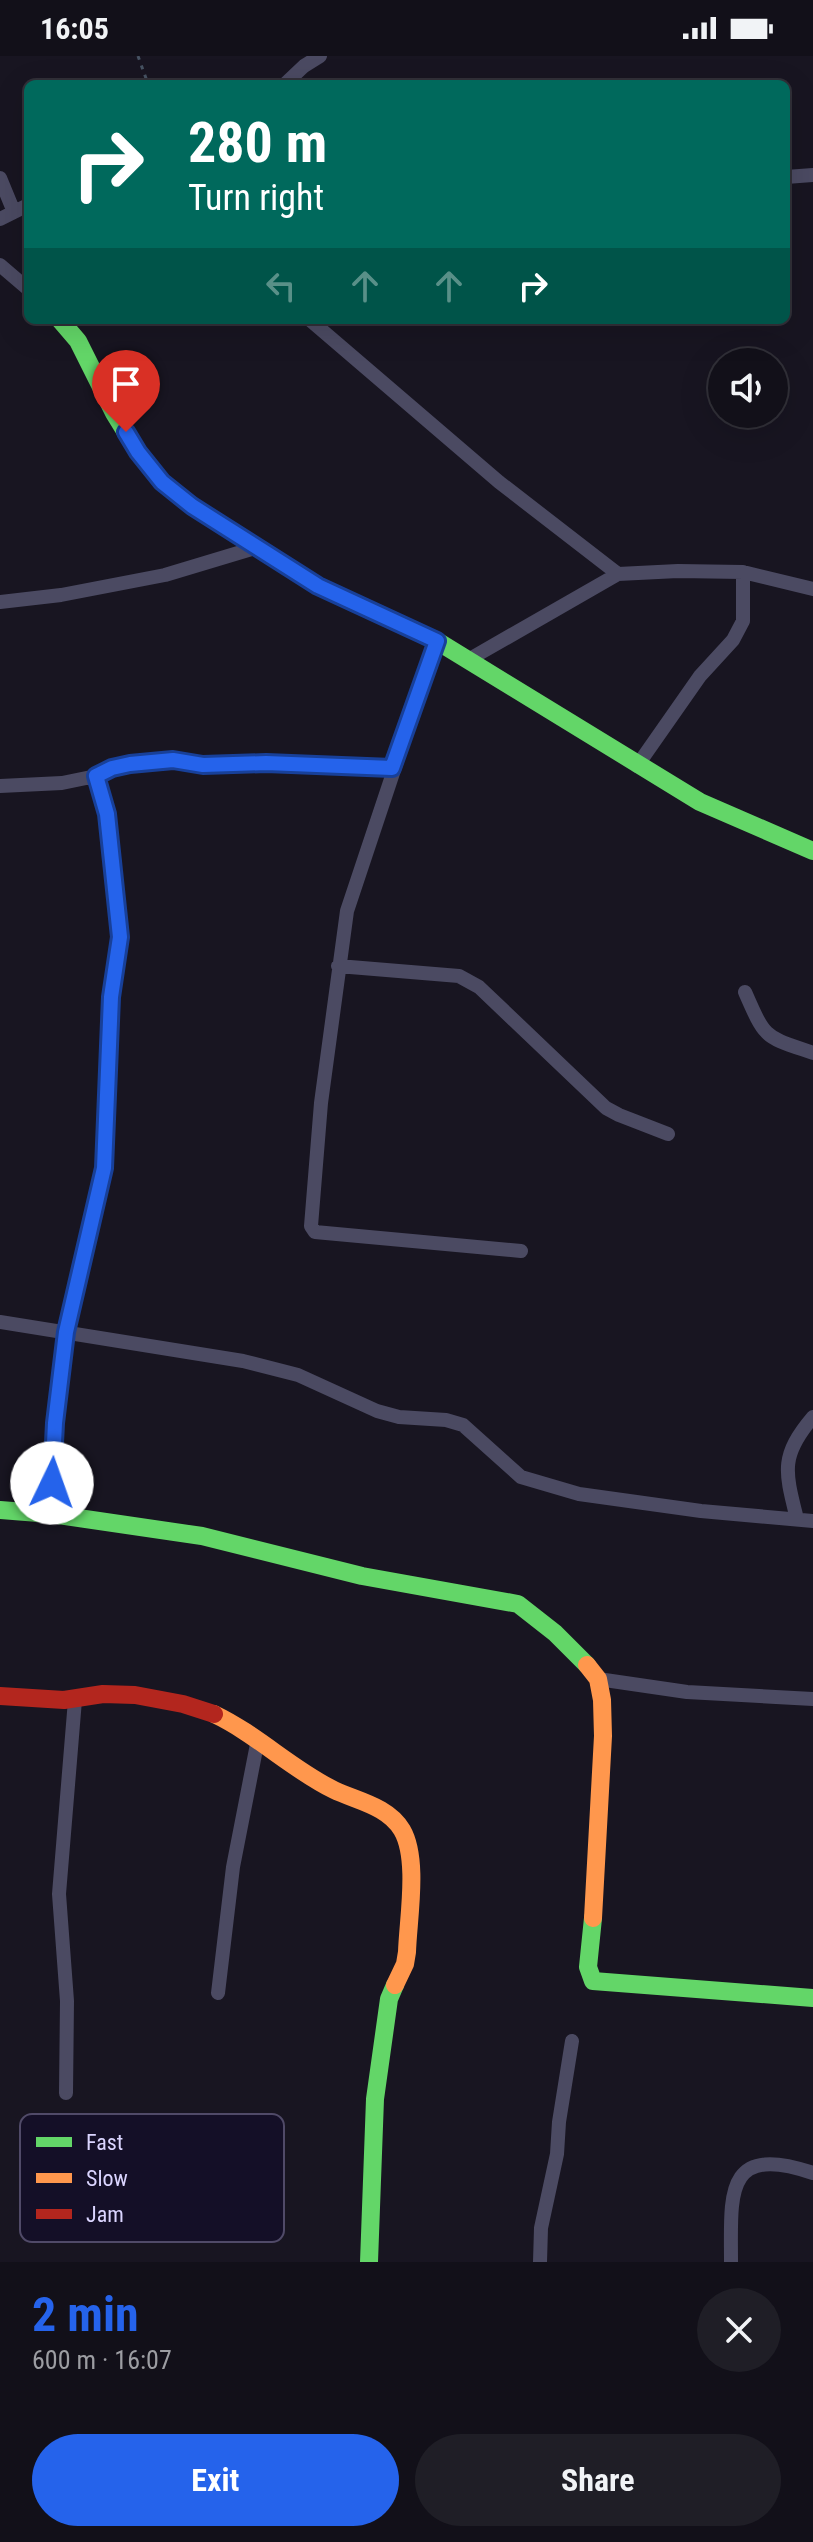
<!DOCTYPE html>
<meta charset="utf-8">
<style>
:root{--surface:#121019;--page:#1f1e26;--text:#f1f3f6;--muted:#9c9da2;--line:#313038;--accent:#2563eb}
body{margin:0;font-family:"Roboto Condensed",sans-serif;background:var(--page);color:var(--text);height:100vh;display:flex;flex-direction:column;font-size:30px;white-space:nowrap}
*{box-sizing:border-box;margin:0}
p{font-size:26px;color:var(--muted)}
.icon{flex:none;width:44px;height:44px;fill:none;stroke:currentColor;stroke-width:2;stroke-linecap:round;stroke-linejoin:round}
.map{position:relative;height:2206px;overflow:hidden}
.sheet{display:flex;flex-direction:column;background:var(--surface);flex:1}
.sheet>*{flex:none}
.hud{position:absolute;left:24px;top:24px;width:766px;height:244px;border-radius:12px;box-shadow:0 8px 32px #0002,0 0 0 2px var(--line);background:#00695c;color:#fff;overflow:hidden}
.tools{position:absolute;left:708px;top:292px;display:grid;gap:16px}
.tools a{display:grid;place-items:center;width:80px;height:80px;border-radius:50%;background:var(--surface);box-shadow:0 8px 32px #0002,0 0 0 2px var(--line);font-size:40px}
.pin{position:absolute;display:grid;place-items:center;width:68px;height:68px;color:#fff;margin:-82px -34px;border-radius:50% 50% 50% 0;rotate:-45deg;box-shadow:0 0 8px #0007}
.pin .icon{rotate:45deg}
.me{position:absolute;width:88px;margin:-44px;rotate:3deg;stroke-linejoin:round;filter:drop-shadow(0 0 6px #0008)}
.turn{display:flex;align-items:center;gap:28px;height:168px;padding:0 32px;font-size:36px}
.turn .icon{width:104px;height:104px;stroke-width:2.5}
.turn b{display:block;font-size:56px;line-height:68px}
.lanes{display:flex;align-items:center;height:76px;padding:0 32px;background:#0003;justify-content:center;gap:40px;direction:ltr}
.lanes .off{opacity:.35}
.round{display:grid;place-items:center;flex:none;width:84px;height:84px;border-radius:42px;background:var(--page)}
.summary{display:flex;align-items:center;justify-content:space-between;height:136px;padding:0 32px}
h1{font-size:48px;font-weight:700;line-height:60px;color:var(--accent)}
.button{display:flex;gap:16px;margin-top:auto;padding:16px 32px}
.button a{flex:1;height:92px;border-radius:48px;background:var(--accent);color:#fff;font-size:32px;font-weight:700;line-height:92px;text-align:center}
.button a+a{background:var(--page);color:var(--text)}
.status{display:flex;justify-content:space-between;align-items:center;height:56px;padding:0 40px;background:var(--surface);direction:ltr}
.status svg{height:22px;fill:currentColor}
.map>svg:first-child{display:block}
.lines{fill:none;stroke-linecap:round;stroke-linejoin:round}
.path{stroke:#465262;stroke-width:3;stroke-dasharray:4 6;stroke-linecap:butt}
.street{stroke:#4b4a62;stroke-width:14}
.fast{stroke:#63d668;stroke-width:18}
.slow{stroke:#ff974d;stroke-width:18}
.jam{stroke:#b3261e;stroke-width:18}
.route-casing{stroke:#184099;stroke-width:20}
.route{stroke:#2563eb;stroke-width:14}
.key{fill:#140f27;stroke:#504a68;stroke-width:2}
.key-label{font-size:22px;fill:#dbd5ff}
</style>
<div class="status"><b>16:05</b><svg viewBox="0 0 49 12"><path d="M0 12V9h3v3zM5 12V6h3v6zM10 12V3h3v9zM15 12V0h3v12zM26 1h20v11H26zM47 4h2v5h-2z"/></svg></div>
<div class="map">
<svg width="813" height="2206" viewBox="0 0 813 2206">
<rect width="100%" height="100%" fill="#181521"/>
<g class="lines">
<!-- path -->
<path class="path" d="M 138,0 L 148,28"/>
<!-- street -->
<path class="street" d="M 285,28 L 304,10 L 320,0
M 786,121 L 813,119
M 0,122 L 14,156
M 0,163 L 28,149
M 0,209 L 28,233
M 310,264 L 499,426 L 618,518
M 0,546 L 61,539 L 165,519 L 258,491
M 437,585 L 347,855 L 321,1047 L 311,1170 L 315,1176 L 521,1195
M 468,604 L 618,518 L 678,515 L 743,516 L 813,533
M 637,710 L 700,620 L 733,584 L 743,565 L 743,516
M 0,730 L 62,727 L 96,720 L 112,712 L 130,708 L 173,704 L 203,709 L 266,707 L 392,712
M 338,910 L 459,920 L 479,931 L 606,1052 L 619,1059 L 668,1078
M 745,936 C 766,984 764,980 813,997
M 0,1266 L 243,1305 L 298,1319 L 377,1355 L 399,1361 L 446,1364 L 463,1369 L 521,1421 L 579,1438 L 701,1455 L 813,1465
M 51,1458 L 55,1367 L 66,1276 L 104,1112 L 111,941 L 120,881 L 107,758 L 96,720
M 797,1463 C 785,1415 780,1400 813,1361
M 598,1623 L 687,1636 L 813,1643
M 218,1937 L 233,1811 L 258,1683
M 66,2037 L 67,1945 L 59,1838 L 75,1644
M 540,2206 L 541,2172 L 557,2098 L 559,2066 L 572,1985
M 731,2206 C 731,2138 724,2087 813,2117"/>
<!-- fast -->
<path class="fast" d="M 60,264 L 78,285 L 114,357 L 138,396 L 162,426 L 192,450 L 318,530 L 437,585 L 700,746 L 813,795
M 0,1454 L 51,1458 L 202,1480 L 362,1520 L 518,1548 L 555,1577 L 587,1609
M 593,1862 L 588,1911 L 593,1925 L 813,1942
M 369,2206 L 375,2043 L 389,1943 L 395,1929"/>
<!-- slow -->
<path class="slow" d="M 587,1609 L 598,1623 L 602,1644 L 603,1680 L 593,1862
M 214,1658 C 258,1679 291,1713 334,1734 C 357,1745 388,1750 402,1774 C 419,1803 408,1863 407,1896 L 405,1908 L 395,1929"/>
<!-- jam -->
<path class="jam" d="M 0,1640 L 64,1644 L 103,1638 L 135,1639 L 183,1648 L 214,1658"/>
</g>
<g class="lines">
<!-- route casing -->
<g class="route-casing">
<path id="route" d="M 52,1427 L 55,1367 L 66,1276 L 104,1112 L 111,941 L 120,881 L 107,758 L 96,720 L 112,712 L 130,708 L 173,704 L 203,709 L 266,707 L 392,712 L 437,585 L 318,530 L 192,450 L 162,426 L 138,396 L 126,376"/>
</g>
<!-- route -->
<use href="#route" class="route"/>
</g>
<!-- legend -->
<rect x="20" y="2058" width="264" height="128" rx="12" class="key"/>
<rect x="36" y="2081" width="36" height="10" fill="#63d668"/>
<rect x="36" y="2117" width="36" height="10" fill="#ff974d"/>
<rect x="36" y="2153" width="36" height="10" fill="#b3261e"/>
<g class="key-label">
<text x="86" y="2094">Fast</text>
<text x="86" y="2130">Slow</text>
<text x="86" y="2166">Jam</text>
</g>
</svg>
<div class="tools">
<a><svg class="icon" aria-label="sound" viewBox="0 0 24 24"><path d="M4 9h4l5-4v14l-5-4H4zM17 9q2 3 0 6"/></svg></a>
</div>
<div class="pin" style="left:126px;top:376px;background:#d93025"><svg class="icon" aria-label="arrive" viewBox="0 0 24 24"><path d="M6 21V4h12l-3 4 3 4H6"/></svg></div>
<svg class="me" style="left:52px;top:1427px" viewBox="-20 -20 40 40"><circle r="19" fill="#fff"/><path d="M0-13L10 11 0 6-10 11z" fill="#2563eb"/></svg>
<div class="hud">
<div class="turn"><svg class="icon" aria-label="right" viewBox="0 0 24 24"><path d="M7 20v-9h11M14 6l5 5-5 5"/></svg><div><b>280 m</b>Turn right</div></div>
<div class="lanes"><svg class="icon off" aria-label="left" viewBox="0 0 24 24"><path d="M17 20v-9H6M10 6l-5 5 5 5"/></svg><svg class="icon off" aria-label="ahead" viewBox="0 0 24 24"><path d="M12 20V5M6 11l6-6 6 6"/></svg><svg class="icon off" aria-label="ahead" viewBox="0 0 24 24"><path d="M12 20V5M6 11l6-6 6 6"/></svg><svg class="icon" aria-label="right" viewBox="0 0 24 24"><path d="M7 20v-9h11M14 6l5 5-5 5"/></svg></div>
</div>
</div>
<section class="sheet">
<div class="summary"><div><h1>2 min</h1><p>600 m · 16:07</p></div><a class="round"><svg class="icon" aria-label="close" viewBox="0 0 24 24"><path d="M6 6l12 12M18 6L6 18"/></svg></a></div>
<div class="button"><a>Exit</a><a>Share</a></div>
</section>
